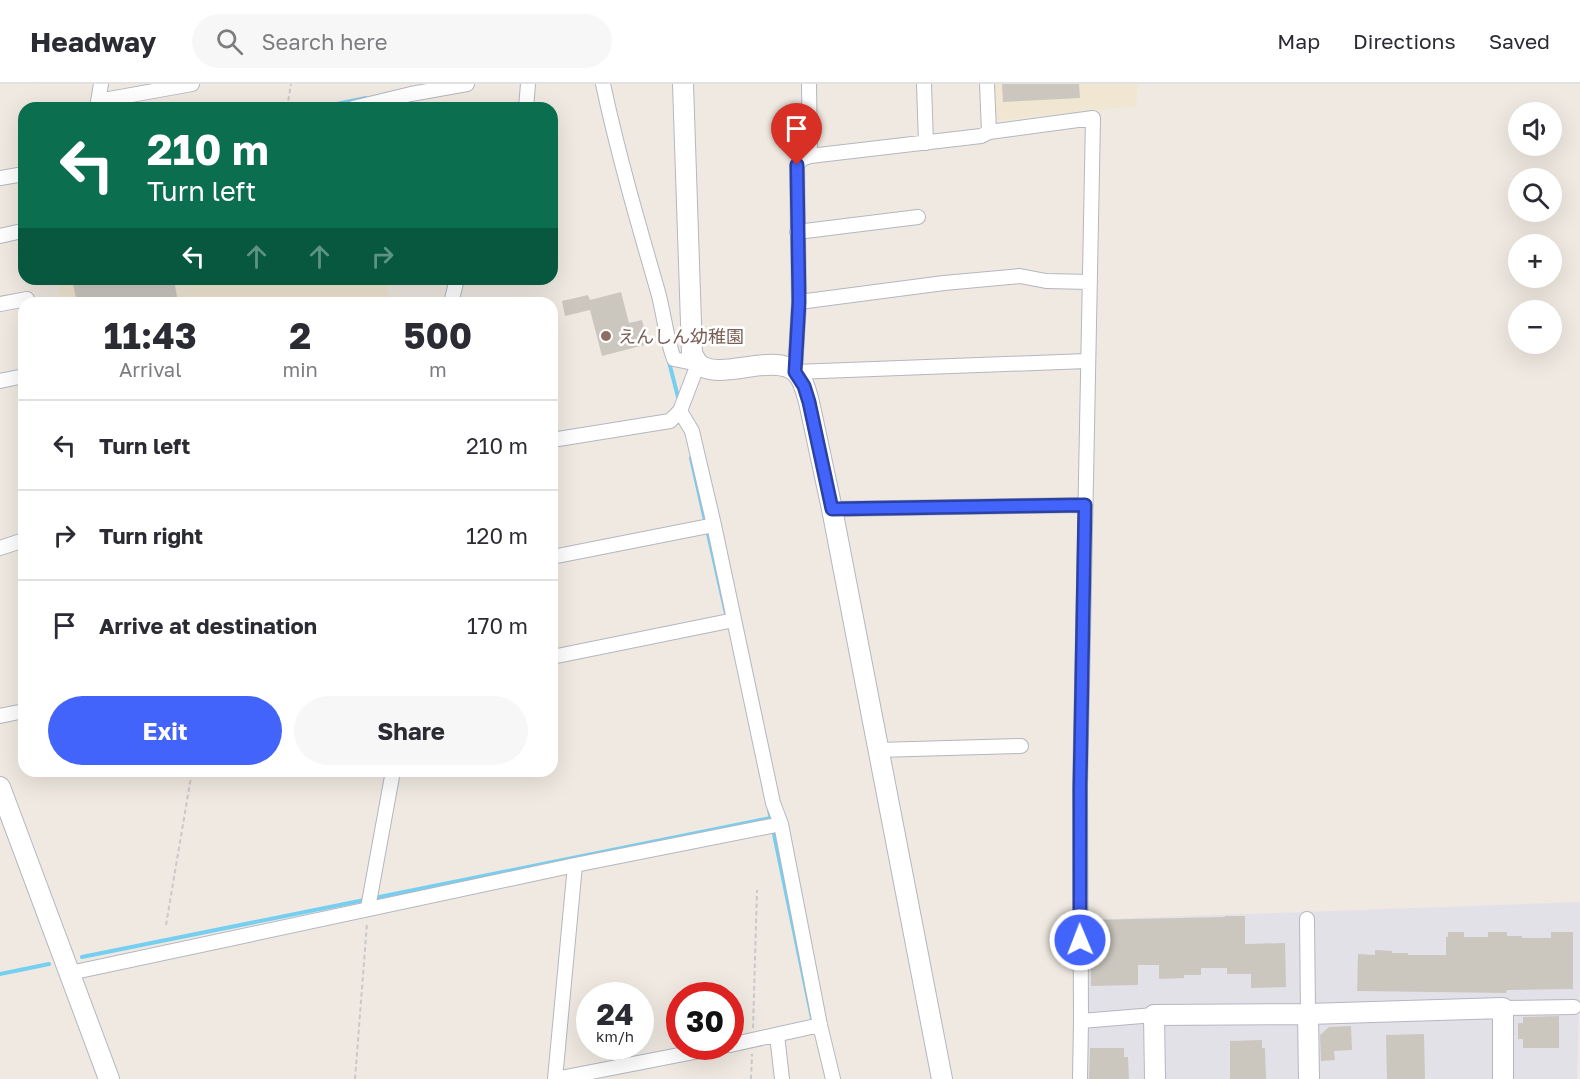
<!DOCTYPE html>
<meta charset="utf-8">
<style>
:root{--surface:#fff;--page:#f7f7f7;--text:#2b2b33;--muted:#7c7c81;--line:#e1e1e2;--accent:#4264fb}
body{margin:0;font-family:"Golos Text","Noto Sans JP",sans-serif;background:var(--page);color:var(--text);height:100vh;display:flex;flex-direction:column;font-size:22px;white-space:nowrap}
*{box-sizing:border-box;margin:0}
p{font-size:20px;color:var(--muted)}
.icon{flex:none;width:33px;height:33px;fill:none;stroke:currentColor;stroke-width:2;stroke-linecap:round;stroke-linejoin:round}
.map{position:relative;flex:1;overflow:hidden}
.sheet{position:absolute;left:18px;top:213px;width:540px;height:480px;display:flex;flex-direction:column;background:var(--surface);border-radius:18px;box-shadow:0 6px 24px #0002}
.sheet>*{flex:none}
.top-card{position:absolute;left:18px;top:18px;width:540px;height:183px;border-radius:18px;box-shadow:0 6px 24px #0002;background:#0b6e4f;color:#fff;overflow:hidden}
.tools{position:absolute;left:1508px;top:18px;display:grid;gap:12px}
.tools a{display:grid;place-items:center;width:54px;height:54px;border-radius:50%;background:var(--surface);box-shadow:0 6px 24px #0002;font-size:30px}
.speed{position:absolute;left:576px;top:898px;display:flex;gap:12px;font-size:30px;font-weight:700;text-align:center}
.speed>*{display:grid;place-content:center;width:78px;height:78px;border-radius:50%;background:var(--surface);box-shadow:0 6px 24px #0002;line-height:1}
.speed small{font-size:15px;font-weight:400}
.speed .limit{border:9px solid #d22;background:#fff;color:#111}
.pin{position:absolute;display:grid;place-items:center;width:51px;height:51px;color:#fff;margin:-62px -26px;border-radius:50% 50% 50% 0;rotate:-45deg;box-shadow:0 0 6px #0007}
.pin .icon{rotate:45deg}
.me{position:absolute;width:66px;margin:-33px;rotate:359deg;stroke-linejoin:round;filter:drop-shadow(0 0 4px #0008)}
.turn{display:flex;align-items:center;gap:21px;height:126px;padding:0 30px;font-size:27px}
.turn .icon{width:78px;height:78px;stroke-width:2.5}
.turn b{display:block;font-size:42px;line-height:51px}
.lanes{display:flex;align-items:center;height:57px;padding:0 30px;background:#0003;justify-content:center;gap:30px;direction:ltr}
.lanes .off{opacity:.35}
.eta{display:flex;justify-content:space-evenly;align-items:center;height:102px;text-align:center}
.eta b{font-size:36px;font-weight:700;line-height:42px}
.primary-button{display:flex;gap:12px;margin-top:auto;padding:12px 30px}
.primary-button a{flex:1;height:69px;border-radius:36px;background:var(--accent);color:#fff;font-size:24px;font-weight:700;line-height:69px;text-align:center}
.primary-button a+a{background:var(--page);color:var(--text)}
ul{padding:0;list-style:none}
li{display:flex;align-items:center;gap:18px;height:90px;padding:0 30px;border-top:2px solid var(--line)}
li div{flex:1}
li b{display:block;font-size:22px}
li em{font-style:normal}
header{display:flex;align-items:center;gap:36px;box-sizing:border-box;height:84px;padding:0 30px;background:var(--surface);border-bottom:2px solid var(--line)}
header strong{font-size:28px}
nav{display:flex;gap:33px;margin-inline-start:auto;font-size:21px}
.search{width:420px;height:54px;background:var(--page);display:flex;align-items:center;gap:15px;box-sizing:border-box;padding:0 21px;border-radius:33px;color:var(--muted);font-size:22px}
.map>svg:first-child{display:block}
.industrial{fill:#e3e1e8}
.education{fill:#f0e6d1}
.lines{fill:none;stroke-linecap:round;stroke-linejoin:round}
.stream{stroke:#75cff0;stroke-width:4}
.building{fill:#cbc7bf}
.street-casing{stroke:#b4b7c1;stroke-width:16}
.secondary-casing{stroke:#b4b7c1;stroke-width:22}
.path{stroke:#c9c9c9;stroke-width:2;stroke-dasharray:4.5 3;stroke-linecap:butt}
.street{stroke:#fff;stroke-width:14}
.secondary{stroke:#fff;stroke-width:20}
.route-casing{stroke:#2b41a3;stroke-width:15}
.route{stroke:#4264fb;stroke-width:10}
.education-dot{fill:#8d6e63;stroke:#fff;stroke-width:2}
.labels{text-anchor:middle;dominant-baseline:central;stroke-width:5;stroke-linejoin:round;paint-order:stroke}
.education-label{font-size:18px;fill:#785e54;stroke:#fff;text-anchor:start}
</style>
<header>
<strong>Headway</strong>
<div class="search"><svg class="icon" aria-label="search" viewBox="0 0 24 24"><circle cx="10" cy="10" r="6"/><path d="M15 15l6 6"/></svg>Search here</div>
<nav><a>Map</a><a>Directions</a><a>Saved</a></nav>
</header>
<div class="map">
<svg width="1580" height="995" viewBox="0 0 1580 995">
<rect width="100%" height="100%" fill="#efe9e1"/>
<!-- industrial -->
<path class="industrial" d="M 1580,818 L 1580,898 L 1577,995 L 1082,995 L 1080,836 Z"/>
<!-- education -->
<path class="education" d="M 990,0 L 1138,0 L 1136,22 L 991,37 Z
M 61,195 L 385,195 L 391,219 L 57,219 Z"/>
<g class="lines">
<!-- stream -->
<path class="stream" d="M 317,24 L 366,14
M 669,278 L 679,317
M 691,374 L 727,534
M 769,726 L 813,939
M 82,873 L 771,734
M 0,890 L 49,880"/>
</g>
<!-- building -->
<path class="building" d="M 1002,0 L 1079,0 L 1080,14 L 1003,18 Z
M 72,195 L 174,195 L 178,219 L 77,219 Z
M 621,208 L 629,239 L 642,236 L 648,260 L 602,272 L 590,226 L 565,232 L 562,217 L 588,211 L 590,216 Z
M 1225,832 L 1245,832 L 1245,860 L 1285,859 L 1286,903 L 1251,904 L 1251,890 L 1227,890 L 1227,884 L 1201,884 L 1201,891 L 1184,891 L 1184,894 L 1159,895 L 1159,881 L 1138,881 L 1138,901 L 1091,902 L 1090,836 L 1225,833 Z
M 1448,848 L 1464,848 L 1464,853 L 1488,853 L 1488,848 L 1507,848 L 1507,852 L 1522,852 L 1522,854 L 1551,854 L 1551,848 L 1573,848 L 1573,905 L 1507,906 L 1506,909 L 1357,907 L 1358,870 L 1375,871 L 1375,866 L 1392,867 L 1392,869 L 1408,869 L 1408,871 L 1446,871 L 1446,853 L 1448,853 Z
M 1559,932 L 1559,964 L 1523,964 L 1523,955 L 1518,955 L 1518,939 L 1523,939 L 1523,933 Z
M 1351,942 L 1352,966 L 1334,967 L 1335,976 L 1321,977 L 1320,951 L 1329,943 Z
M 1424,950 L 1425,995 L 1387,995 L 1386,951 Z
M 1262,956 L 1262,964 L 1265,964 L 1266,995 L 1230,995 L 1230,957 Z
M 1090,964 L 1124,964 L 1124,973 L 1128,973 L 1129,995 L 1089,995 Z"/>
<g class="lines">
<!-- street casing -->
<g class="street-casing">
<path id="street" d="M 809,0 L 810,72
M 924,0 L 926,59
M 987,0 L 989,48
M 98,17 L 192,0
M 97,24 L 101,0
M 353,24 L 411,10 L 467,0
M 526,24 L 528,0
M 0,94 L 24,90
M 797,148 L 918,133
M 0,152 L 22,147
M 799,218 L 944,199 L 1020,192 L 1046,197 L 1090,198
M 451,219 L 457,195
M 0,220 L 27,215
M 0,297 L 24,292
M 680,327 L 692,347 L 714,441 L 773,719 L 781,740 L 820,941 L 833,995
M 552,356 L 670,337 L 680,327 L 698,280 L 674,275 C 666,254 664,230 658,208 C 638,139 618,70 603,0
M 832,425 L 1085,421
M 0,464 L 24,456
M 552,473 L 714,441
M 552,573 L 734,536
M 0,632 L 24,627
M 878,666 L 1021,662
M 368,824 L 393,687
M 1307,835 L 1308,930
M 70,889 L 575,781 L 781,740
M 1503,924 L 1574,923
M 1081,937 L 1154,931
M 777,951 L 782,995
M 730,961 L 820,941
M 555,995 L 575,781
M 555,995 L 720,963
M 1080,995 L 1081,937 L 1080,704 L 1093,34 L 989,48 L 981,52 L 810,72 L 802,75 L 797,81 L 799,218 L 795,288 L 1087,277"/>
</g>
<!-- secondary casing -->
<g class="secondary-casing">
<path id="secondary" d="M 683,0 L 692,269 C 694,273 696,278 700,281 C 721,297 774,268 796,288 C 804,296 806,308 809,318 L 832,425 L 942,995
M 0,703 L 109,995
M 1308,930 L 1309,995
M 1155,995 L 1154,931 L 1308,930 L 1503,924 L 1503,995"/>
</g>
<!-- path -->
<path class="path" d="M 287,24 L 291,0
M 166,841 L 192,687
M 753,944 L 757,806
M 355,995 L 367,839
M 751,995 L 752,970"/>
<!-- street -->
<use href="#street" class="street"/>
<!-- secondary -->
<use href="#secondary" class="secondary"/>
</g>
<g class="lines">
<!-- route casing -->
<g class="route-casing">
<path id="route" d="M 797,81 L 799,218 L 795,288 L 804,302 L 809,318 L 832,425 L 1085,421 L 1080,704 L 1080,856"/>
</g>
<!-- route -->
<use href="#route" class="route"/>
</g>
<!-- markers -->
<circle class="education-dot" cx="606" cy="252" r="6"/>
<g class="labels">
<!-- education labels -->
<g class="education-label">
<text x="618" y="252">えんしん幼稚園</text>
</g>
</g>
</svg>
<div class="tools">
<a><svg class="icon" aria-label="sound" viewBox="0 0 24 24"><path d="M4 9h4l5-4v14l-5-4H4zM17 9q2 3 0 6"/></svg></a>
<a><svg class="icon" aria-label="search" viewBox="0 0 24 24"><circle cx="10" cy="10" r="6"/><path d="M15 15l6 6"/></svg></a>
<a>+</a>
<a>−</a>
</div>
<div class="speed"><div>24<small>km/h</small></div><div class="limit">30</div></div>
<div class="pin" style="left:797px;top:81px;background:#d93025"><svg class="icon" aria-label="arrive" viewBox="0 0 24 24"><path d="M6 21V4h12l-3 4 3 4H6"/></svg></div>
<svg class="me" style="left:1080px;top:856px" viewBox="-20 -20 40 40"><circle r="17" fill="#4264fb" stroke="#fff" stroke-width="3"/><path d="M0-11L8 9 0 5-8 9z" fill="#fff"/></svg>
<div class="top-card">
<div class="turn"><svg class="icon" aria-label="left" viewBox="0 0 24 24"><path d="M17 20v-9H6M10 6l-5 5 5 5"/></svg><div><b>210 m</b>Turn left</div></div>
<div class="lanes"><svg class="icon" aria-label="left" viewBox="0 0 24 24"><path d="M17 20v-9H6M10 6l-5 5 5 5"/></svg><svg class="icon off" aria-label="ahead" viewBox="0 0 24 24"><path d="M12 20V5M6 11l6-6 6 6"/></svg><svg class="icon off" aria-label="ahead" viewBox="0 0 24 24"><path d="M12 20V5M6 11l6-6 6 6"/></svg><svg class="icon off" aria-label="right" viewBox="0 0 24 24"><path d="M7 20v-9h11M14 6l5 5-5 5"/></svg></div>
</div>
<section class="sheet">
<div class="eta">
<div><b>11:43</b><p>Arrival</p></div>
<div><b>2</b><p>min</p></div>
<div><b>500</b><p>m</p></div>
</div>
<ul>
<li><svg class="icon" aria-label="left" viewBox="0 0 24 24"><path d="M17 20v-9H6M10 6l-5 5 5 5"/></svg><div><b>Turn left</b></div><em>210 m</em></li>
<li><svg class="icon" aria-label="right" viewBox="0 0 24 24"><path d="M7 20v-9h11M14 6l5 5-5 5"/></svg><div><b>Turn right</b></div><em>120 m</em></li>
<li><svg class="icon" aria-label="arrive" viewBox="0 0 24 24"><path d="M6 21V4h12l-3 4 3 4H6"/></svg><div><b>Arrive at destination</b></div><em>170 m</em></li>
</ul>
<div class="primary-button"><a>Exit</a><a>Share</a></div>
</section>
</div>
